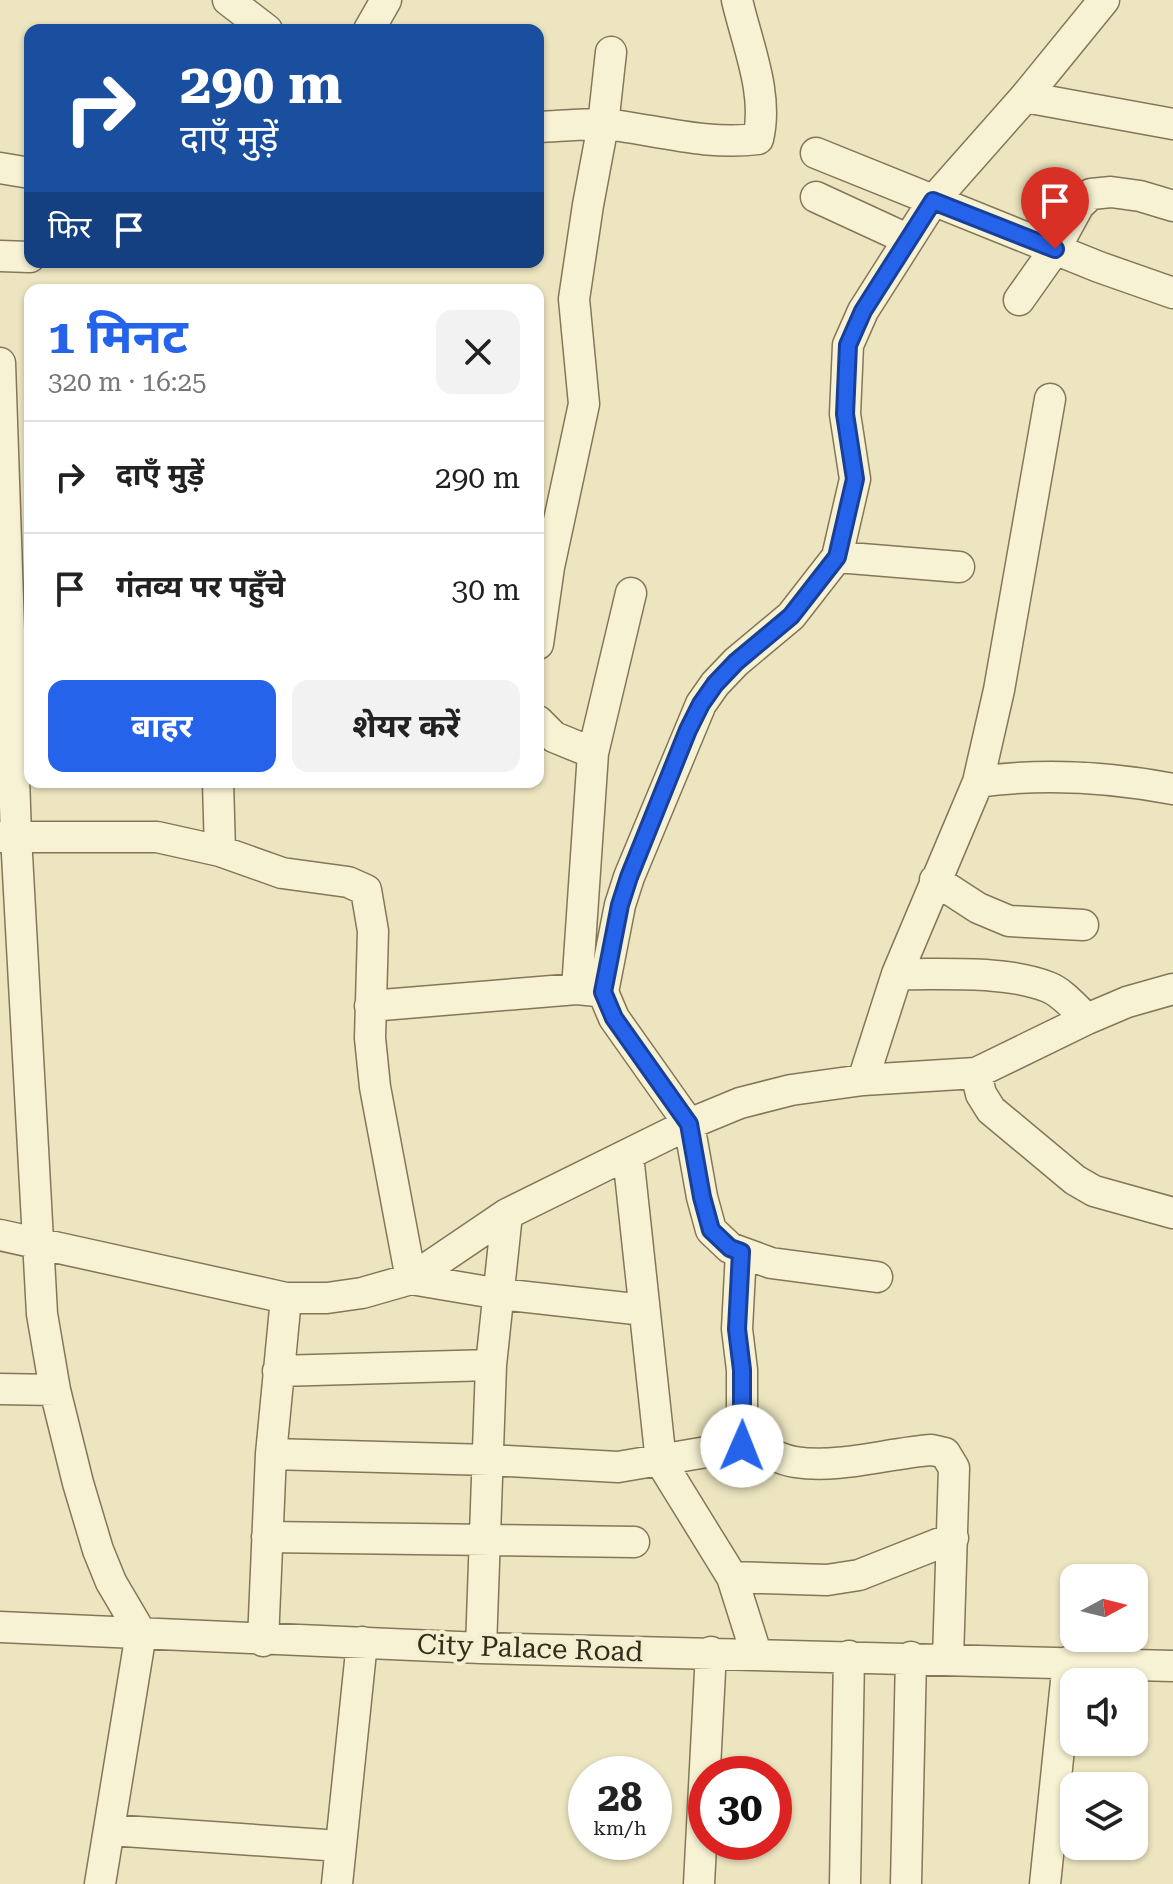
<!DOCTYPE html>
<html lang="hi">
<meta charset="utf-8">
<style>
:root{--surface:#fff;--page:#f2f2f2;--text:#222;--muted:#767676;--line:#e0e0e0;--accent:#2563eb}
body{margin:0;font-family:"Roboto Serif","Noto Sans Devanagari",serif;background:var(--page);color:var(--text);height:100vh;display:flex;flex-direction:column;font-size:30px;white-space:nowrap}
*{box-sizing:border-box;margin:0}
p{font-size:26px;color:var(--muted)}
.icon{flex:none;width:44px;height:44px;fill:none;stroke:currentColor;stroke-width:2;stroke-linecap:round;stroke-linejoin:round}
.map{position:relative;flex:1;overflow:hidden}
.panel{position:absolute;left:24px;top:284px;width:520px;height:504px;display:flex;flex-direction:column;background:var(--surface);border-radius:16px;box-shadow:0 2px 6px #0004}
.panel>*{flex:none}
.banner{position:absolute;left:24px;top:24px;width:520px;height:244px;border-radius:16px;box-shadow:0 2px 6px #0004;background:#1a4fa0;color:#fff;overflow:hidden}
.needle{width:52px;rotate:83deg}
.fabs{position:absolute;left:1060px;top:1564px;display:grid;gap:16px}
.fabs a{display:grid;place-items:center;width:88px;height:88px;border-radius:16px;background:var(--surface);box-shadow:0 2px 6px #0004;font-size:40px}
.speed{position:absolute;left:568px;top:1756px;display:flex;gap:16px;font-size:40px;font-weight:700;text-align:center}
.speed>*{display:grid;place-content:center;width:104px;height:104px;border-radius:50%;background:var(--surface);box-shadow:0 2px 6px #0004;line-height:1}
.speed small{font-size:20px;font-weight:400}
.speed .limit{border:12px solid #d22;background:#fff;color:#111}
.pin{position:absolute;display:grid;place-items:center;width:68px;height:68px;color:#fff;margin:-82px -34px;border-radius:50% 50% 50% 0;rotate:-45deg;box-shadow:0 0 8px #0007}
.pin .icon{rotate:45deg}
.me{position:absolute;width:88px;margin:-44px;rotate:1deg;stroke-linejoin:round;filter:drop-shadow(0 0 6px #0008)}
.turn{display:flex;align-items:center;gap:28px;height:168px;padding:0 24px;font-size:36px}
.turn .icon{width:104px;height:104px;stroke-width:2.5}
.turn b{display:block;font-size:56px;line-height:68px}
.then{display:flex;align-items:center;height:76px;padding:0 24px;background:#0003;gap:16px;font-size:30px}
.round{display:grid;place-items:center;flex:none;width:84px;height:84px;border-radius:16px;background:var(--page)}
.summary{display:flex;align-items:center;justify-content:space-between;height:136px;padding:0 24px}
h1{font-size:48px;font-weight:700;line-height:60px;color:var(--accent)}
.cta{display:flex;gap:16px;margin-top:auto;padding:16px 24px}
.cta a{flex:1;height:92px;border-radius:16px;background:var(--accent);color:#fff;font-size:32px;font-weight:700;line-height:92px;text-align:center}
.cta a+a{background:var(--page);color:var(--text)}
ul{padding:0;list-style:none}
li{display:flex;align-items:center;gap:24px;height:112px;padding:0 24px;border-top:2px solid var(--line)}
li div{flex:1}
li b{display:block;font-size:30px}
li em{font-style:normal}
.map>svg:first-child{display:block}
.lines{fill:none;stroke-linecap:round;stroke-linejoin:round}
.minor-casing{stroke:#857659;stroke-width:33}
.minor{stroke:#f7f2d3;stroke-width:30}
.route-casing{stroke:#184099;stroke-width:20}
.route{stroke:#2563eb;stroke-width:14}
.labels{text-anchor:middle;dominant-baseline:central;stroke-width:8;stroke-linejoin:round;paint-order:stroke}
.street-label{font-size:28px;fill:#352c1d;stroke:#f4efd0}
</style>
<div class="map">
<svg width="1173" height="1884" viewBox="0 0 1173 1884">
<rect width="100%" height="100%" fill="#ece5c0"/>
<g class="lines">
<!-- minor casing -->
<g class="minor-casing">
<path id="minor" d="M 228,0 L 267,30
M 369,30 L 386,0
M 1025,97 L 1173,124
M 538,127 C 565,126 594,122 620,126 C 667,133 711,145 758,139 C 769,94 747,44 737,0
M 816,153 L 1099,267 L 1173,293
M 0,168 L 30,173
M 816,197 L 907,239
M 0,256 L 30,257
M 1019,300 L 1055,249 L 1079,205 L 1091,194 L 1111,192 L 1140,196 L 1173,206
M 0,363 L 16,836 L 42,1314 L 55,1390 L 78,1483 L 98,1550 L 111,1582 L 141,1633
M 837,557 L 959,567
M 538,644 L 549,567 L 584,404 L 574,299 L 588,205 L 603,125 L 611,52
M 538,721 L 554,737 L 593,753
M 218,782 L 220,851
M 978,782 L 999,690 L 1050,399
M 0,837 L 157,837 L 220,851 L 282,873 L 348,882 L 366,890 L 373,931 L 370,1038 L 375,1087 L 411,1279 L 500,1294 L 644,1310
M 935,880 L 978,908 L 1009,921 L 1083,925
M 897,974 C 943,975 1005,970 1048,987 C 1062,992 1076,1009 1087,1019
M 577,989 L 593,753 L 631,593
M 370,1006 L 577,989 L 597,991
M 976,1073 L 981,1094 L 991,1110 L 1075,1180 L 1094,1191 L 1173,1213
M 863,1080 L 897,974 L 978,782 C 1041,773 1110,777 1173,789
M 628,1155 L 661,1462 L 732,1577 L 756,1653
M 0,1235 L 286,1298 L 327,1298 L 362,1293 L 411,1279 L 507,1214 L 689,1124 L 740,1103 L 791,1090 L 863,1080 L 976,1073 L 1087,1019 L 1127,1002 L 1173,989
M 741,1252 L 737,1329 L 742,1370 L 742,1446
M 877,1277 L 771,1263 L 730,1248 L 711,1230 L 702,1197 L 689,1124 L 614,1018 L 603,992 L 620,905 L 629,877 L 701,704 L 715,684 L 736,662 L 791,616 L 837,557 L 855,479 L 845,414 L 848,345 L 863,311 L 933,201 L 1025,97 L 1104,0
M 278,1371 L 491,1365
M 0,1389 L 55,1390
M 271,1454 L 489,1460 L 618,1467 L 742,1446 C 763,1447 775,1459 795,1462 C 839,1469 888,1453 932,1450 L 945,1453 L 954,1468 L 948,1659
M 267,1537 L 634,1542
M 732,1577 L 827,1580 L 859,1575 L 953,1538
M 0,1627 L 481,1648 L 1173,1666
M 263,1641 L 271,1454 L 286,1298
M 481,1648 L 491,1365 L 507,1214
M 110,1830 L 340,1846
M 100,1884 L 141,1633
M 337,1884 L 362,1642
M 699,1884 L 711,1652
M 845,1884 L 849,1656
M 906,1884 L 911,1657
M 1045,1884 L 1068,1662"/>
</g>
<!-- minor -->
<use href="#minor" class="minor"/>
</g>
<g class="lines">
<!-- route casing -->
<g class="route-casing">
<path id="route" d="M 742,1446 L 742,1370 L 737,1329 L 741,1252 L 730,1248 L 711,1230 L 702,1197 L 689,1124 L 614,1018 L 603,992 L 620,905 L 629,877 L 688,730 L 701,704 L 715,684 L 736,662 L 791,616 L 837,557 L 855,479 L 845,414 L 848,345 L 863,311 L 933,201 L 1055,249"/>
</g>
<!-- route -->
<use href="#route" class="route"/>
</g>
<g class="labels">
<!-- street labels -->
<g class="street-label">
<text transform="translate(530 1648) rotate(2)">City Palace Road</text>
</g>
</g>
</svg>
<div class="fabs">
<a><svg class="needle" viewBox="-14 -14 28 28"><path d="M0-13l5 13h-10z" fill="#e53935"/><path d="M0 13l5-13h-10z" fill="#767676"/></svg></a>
<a><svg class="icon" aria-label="sound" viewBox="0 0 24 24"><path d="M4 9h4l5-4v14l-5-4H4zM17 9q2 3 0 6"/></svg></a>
<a><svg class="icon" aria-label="layers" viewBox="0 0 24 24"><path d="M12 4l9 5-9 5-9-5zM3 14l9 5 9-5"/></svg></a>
</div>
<div class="speed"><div>28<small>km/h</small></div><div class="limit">30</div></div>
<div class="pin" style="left:1055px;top:249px;background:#d93025"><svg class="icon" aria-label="arrive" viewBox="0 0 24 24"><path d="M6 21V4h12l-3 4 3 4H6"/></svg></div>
<svg class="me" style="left:742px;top:1446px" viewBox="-20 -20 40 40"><circle r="19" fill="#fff"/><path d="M0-13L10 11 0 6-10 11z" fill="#2563eb"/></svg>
<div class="banner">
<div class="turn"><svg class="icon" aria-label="right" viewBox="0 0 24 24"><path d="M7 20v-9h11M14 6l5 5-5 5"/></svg><div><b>290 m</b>दाएँ मुड़ें</div></div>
<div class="then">फिर<svg class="icon" aria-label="arrive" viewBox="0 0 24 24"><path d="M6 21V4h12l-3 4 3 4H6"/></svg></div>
</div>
<section class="panel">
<div class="summary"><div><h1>1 मिनट</h1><p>320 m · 16:25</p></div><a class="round"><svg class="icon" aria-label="close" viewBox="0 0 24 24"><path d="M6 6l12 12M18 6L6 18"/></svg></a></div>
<ul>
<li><svg class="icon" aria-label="right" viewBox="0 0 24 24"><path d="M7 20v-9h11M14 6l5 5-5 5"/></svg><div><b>दाएँ मुड़ें</b></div><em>290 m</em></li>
<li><svg class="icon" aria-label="arrive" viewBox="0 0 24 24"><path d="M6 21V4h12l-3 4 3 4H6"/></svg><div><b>गंतव्य पर पहुँचे</b></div><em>30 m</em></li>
</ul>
<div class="cta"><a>बाहर</a><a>शेयर करें</a></div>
</section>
</div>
